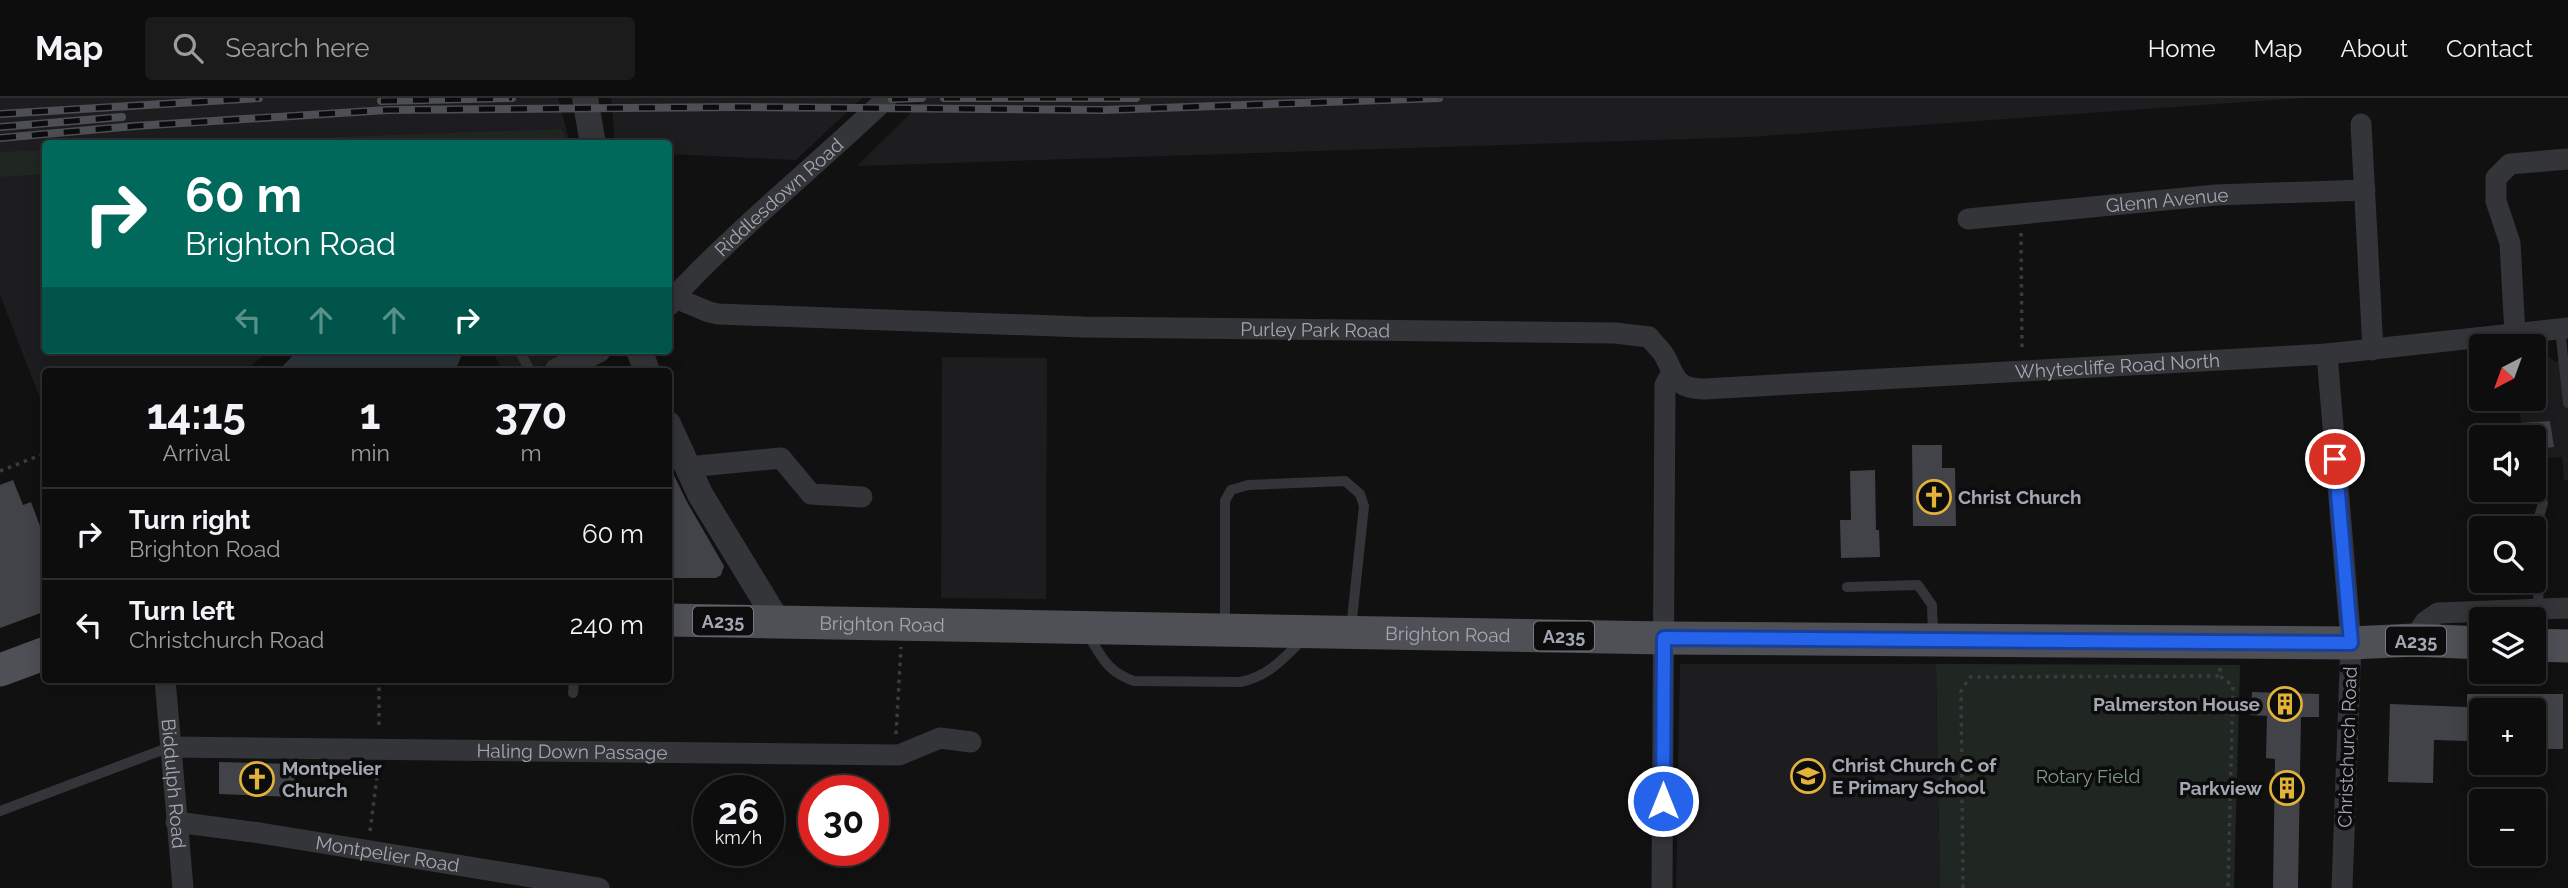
<!DOCTYPE html>
<meta charset="utf-8">
<style>
:root{--surface:#0d0d0e;--page:#1b1b1c;--text:#f1f3f6;--muted:#9a9c9e;--line:#2d2d2e}
body{margin:0;font-family:Raleway,sans-serif;background:var(--page);color:var(--text);height:100vh;display:flex;flex-direction:column;font-size:26px;white-space:nowrap}
*{box-sizing:border-box;margin:0}
p{font-size:23px;color:var(--muted)}
.icon{flex:none;width:38px;height:38px;fill:none;stroke:currentColor;stroke-width:2;stroke-linecap:round;stroke-linejoin:round}
.map{position:relative;flex:1;overflow:hidden}
.side{position:absolute;left:42px;top:270px;width:630px;height:315px;display:flex;flex-direction:column;background:var(--surface);border-radius:7px;box-shadow:0 4px 18px #0003,0 0 0 2px var(--line)}
.side>*{flex:none}
.guide{position:absolute;left:42px;top:42px;width:630px;height:214px;border-radius:7px;box-shadow:0 4px 18px #0003,0 0 0 2px var(--line);background:#00695c;color:#fff;overflow:hidden}
.needle{width:46px;rotate:221deg}
.buttons{position:absolute;left:2469px;top:236px;display:grid;gap:14px}
.buttons a{display:grid;place-items:center;width:77px;height:77px;border-radius:7px;background:var(--surface);box-shadow:0 4px 18px #0003,0 0 0 2px var(--line);font-size:35px}
.speed{position:absolute;left:693px;top:677px;display:flex;gap:14px;font-size:35px;font-weight:700;text-align:center}
.speed>*{display:grid;place-content:center;width:91px;height:91px;border-radius:50%;background:var(--surface);box-shadow:0 4px 18px #0003,0 0 0 2px var(--line);line-height:1}
.speed small{font-size:18px;font-weight:400}
.speed .limit{border:10px solid #d22;background:#fff;color:#111}
.pin{position:absolute;display:grid;place-items:center;width:60px;height:60px;color:#fff;margin:-30px;border:4px solid #fff;border-radius:50%;box-shadow:0 2px 7px #0007}
.me{position:absolute;width:77px;margin:-38px;rotate:0deg;stroke-linejoin:round;filter:drop-shadow(0 0 5px #0008)}
.turn{display:flex;align-items:center;gap:24px;height:147px;padding:0 28px;font-size:32px}
.turn .icon{width:91px;height:91px;stroke-width:2.5}
.turn b{display:block;font-size:49px;line-height:60px}
.lanes{display:flex;align-items:center;height:66px;padding:0 28px;background:#0003;justify-content:center;gap:35px;direction:ltr}
.lanes .off{opacity:.35}
.eta{display:flex;justify-content:space-evenly;align-items:center;height:119px;text-align:center}
.eta b{font-size:42px;font-weight:700;line-height:49px}
ul{padding:0;list-style:none}
li{display:flex;align-items:center;gap:21px;height:91px;padding:0 28px;border-top:2px solid var(--line)}
li div{flex:1}
li b{display:block;font-size:26px}
li em{font-style:normal}
header{display:flex;align-items:center;gap:42px;box-sizing:border-box;height:98px;padding:0 35px;background:var(--surface);border-bottom:2px solid var(--line)}
header strong{font-size:33px}
nav{display:flex;gap:38px;margin-inline-start:auto;font-size:24px}
.search{width:490px;height:63px;background:var(--page);display:flex;align-items:center;gap:18px;box-sizing:border-box;padding:0 24px;border-radius:7px;color:var(--muted);font-size:26px}
.map>svg:first-child{display:block}
.built{fill:#1d1d1f}
.green{fill:#202621}
.water{fill:#2d353c}
.building{fill:#424348}
.lines{fill:none;stroke-linecap:round;stroke-linejoin:round}
.path{stroke:#3a3c40;stroke-width:3.5;stroke-dasharray:3.5 5;stroke-linecap:butt}
.service{stroke:#343539;stroke-width:10}
.minor{stroke:#343539;stroke-width:21}
.tertiary{stroke:#343539;stroke-width:26}
.primary{stroke:#4e5056;stroke-width:33}
.rail-casing{stroke:#4d4f54;stroke-width:8}
.rail{stroke:#0c0c0d;stroke-width:5;stroke-dasharray:16;stroke-linecap:butt}
.route-casing{stroke:#184099;stroke-width:18}
.route{stroke:#2563eb;stroke-width:12}
.labels{text-anchor:middle;dominant-baseline:central;stroke-width:7;stroke-linejoin:round;paint-order:stroke}
.shield{fill:#0c0c0d;stroke:#767880;stroke-width:2}
.shield-label{font-size:18px;font-weight:bold;fill:#a3a7b2}
.street-label{font-size:19px;fill:#a3a7b2;stroke:#0c0c0d}
.poi-label{font-size:19px;font-weight:bold;fill:#a3a7b2;stroke:#0c0c0d;text-anchor:start}
.park-label{font-size:19px;fill:#7b9b7f;stroke:#0c0c0d}
</style>
<header>
<strong>Map</strong>
<div class="search"><svg class="icon" aria-label="search" viewBox="0 0 24 24"><circle cx="10" cy="10" r="6"/><path d="M15 15l6 6"/></svg>Search here</div>
<nav><a>Home</a><a>Map</a><a>About</a><a>Contact</a></nav>
</header>
<div class="map">
<svg width="2568" height="790" viewBox="0 0 2568 790">
<rect width="100%" height="100%" fill="#111112"/>
<!-- built -->
<path class="built" d="M 0,0 L 558,0 L 570,45 L 46,46 L 46,252 L 271,252 L 244,273 L 46,273 L 45,313 L 0,197 Z
M 611,0 L 862,0 L 796,62 L 669,56 L 668,46 L 615,45 Z
M 926,0 L 2302,0 L 1749,39 L 857,68 Z
M 2534,250 L 2539,250 L 2555,264 L 2568,263 L 2568,382 L 2564,382 L 2562,359 L 2534,361 L 2534,340 L 2522,339 L 2519,301 L 2534,301 Z
M 491,252 L 567,252 L 533,273 L 503,273 Z
M 942,259 L 1047,260 L 1046,501 L 941,500 Z
M 1680,566 L 1936,566 L 1940,790 L 1676,790 Z"/>
<!-- green -->
<path class="green" d="M 561,31 L 570,45 L 171,45 Z
M 45,52 L 45,76 L 0,79 L 0,54 Z
M 1936,566 L 2240,567 L 2234,790 L 1940,790 Z"/>
<!-- water -->
<path class="water" d="M 298,252 L 464,252 L 455,273 L 278,273 Z"/>
<!-- building -->
<path class="building" d="M 2550,323 L 2554,349 L 2534,351 L 2534,340 L 2522,340 L 2521,325 Z
M 1912,347 L 1942,347 L 1942,370 L 1955,370 L 1956,428 L 1913,428 Z
M 668,365 L 687,404 L 724,468 L 721,477 L 716,480 L 668,480 Z
M 1875,372 L 1876,432 L 1879,432 L 1880,459 L 1841,460 L 1840,422 L 1851,422 L 1850,373 Z
M 13,382 L 23,407 L 31,404 L 46,444 L 46,513 L 0,530 L 0,387 Z
M 2252,594 L 2319,596 L 2319,619 L 2301,619 L 2298,790 L 2273,790 L 2275,661 L 2266,660 L 2267,618 L 2251,617 Z
M 2467,596 L 2563,596 L 2563,651 L 2534,651 L 2534,612 L 2482,612 L 2482,651 L 2467,651 L 2467,643 L 2434,642 L 2433,685 L 2388,684 L 2390,606 L 2467,609 Z
M 219,664 L 295,666 L 294,699 L 219,696 Z"/>
<g class="lines">
<!-- path -->
<path class="path" d="M 2021,135 L 2022,253
M 0,373 L 46,355
M 2220,570 L 2220,578 L 2233,588 L 2228,790
M 379,581 L 379,632
M 896,636 L 901,549
M 370,733 L 378,671
M 1963,790 L 1961,593 L 1970,579 L 2220,578"/>
<!-- service -->
<path class="service" d="M 2560,231 L 2568,305
M 519,252 L 530,273
M 2534,391 L 2543,405 L 2535,433 L 2539,510
M 1847,489 L 1918,487 L 1932,507 L 1933,537
M 1225,527 L 1225,403 L 1231,392 L 1248,387 L 1345,383 L 1360,396 L 1364,408 L 1351,531
M 1088,537 C 1102,559 1107,574 1134,583 L 1240,584 C 1268,579 1284,560 1304,540
M 573,595 L 574,581
M 0,713 L 170,649"/>
<!-- minor -->
<g class="minor">
<path d="M 2361,26 L 2373,252"/>
<path id="s1" d="M 1968,121 L 2216,97 L 2365,92"/>
<path id="s2" d="M 668,197 L 709,214 L 718,216 L 1084,229 L 1615,235 L 1649,239 C 1653,245 1660,250 1664,257 C 1677,280 1674,290 1704,291 L 2327,256 L 2568,230"/>
<path id="s3" d="M 674,199 C 740,128 817,67 887,0"/>
<path d="M 2515,236 L 2510,145 L 2496,103 L 2496,80 L 2510,66 L 2568,61"/>
<path d="M 2327,256 L 2351,545 L 2342,790"/>
<path d="M 688,369 L 781,360 L 811,396 L 862,399"/>
<path d="M 2414,542 L 2425,524 L 2438,515 L 2568,510"/>
<path id="s4" d="M 165,581 L 183,790"/>
<path id="s5" d="M 170,649 L 899,657 L 940,640 L 971,644"/>
<path id="s6" d="M 176,724 L 260,735 L 599,790"/>
<path d="M 1662,790 L 1665,287 L 1671,276"/>
</g>
<!-- tertiary -->
<path class="tertiary" d="M 585,0 L 593,46
M 668,205 L 674,199
M 639,252 L 647,273
M 557,273 L 598,252
M 668,326 L 700,396 L 778,524"/>
<!-- primary -->
<g class="primary">
<path id="s7" d="M 668,522 L 1664,540 L 2351,545 L 2414,542 L 2482,545"/>
<path d="M 2534,547 L 2568,548"/>
<path d="M 0,572 L 46,555"/>
</g>
<!-- rail casing -->
<g class="rail-casing">
<path id="rail" d="M 944,0 L 1136,0
M 892,1 L 922,0
M 381,3 L 512,0
M 0,16 L 259,0
M 0,29 L 122,19
M 0,40 L 135,28 L 387,12 L 740,9 L 1104,12 L 1439,0"/>
</g>
<!-- rail -->
<use href="#rail" class="rail"/>
</g>
<g class="lines">
<!-- route casing -->
<g class="route-casing">
<path id="route" d="M 1663,703 L 1664,540 L 2351,545 L 2335,361"/>
</g>
<!-- route -->
<use href="#route" class="route"/>
</g>
<!-- icons -->
<defs>
<g id="church-ring" transform="scale(1.75)"><circle r="9.5" fill="#0c0c0d" stroke="#e2b239" stroke-width="1.5"/><path d="M-1.2-6h2.4v3.5h3.3v2.4h-3.3V6h-2.4V-.1h-3.3v-2.4h3.3Z" fill="#e2b239"/></g>
<g id="building-ring" transform="scale(1.75)"><circle r="9.5" fill="#0c0c0d" stroke="#e2b239" stroke-width="1.5"/><path d="M-4-6H4V6H1V3H-1V6H-4ZM-2.5-4.3h1.7v1.8h-1.7ZM.8-4.3h1.7v1.8H.8ZM-2.5-1h1.7V.8h-1.7ZM.8-1h1.7V.8H.8Z" fill="#e2b239"/></g>
<g id="school-ring" transform="scale(1.75)"><circle r="9.5" fill="#0c0c0d" stroke="#e2b239" stroke-width="1.5"/><path d="M0-5L7-2L0 1L-7-2ZM-4 1L0 2.5L4 1V4Q0 6-4 4Z" fill="#e2b239"/></g>
</defs>
<g fill-rule="evenodd">
<use href="#church-ring" x="1934" y="399"/>
<use href="#building-ring" x="2285" y="606"/>
<use href="#school-ring" x="1808" y="678"/>
<use href="#church-ring" x="257" y="681"/>
<use href="#building-ring" x="2287" y="690"/>
</g>
<g class="labels">
<!-- shield labels -->
<g class="shield">
<rect x="693" y="508.5" width="60" height="29" rx="5"/>
<rect x="1534" y="523.5" width="60" height="29" rx="5"/>
<rect x="2386" y="528.5" width="60" height="29" rx="5"/>
</g>
<g class="shield-label">
<text x="723" y="523">A235</text>
<text x="1564" y="538">A235</text>
<text x="2416" y="543">A235</text>
</g>
<!-- street labels -->
<g class="street-label">
<text stroke="none"><textPath href="#s3" startOffset="145">Riddlesdown Road</textPath></text>
<text stroke="none"><textPath href="#s1" startOffset="200">Glenn Avenue</textPath></text>
<text stroke="none"><textPath href="#s2" startOffset="651">Purley Park Road</textPath></text>
<text stroke="none"><textPath href="#s2" startOffset="1480">Whytecliffe Road North</textPath></text>
<text stroke="none"><textPath href="#s7" startOffset="214">Brighton Road</textPath></text>
<text stroke="none"><textPath href="#s7" startOffset="780">Brighton Road</textPath></text>
<text transform="translate(2347 649) rotate(-88)">Christchurch Road</text>
<text stroke="none"><textPath href="#s5" startOffset="402">Haling Down Passage</textPath></text>
<text stroke="none"><textPath href="#s4" startOffset="105">Biddulph Road</textPath></text>
<text stroke="none"><textPath href="#s6" startOffset="214">Montpelier Road</textPath></text>
</g>
<!-- poi labels -->
<g class="poi-label">
<text x="1958" y="399">Christ Church</text>
<text x="2260" y="606" text-anchor="end">Palmerston House</text>
<text x="1832" y="667">Christ Church C of<tspan x="1832" dy="22">E Primary School</tspan></text>
<text x="282" y="670">Montpelier<tspan x="282" dy="22">Church</tspan></text>
<text x="2262" y="690" text-anchor="end">Parkview</text>
</g>
<!-- park labels -->
<g class="park-label">
<text x="2088" y="678">Rotary Field</text>
</g>
</g>
</svg>
<div class="buttons">
<a><svg class="needle" viewBox="-14 -14 28 28"><path d="M0-13l5 13h-10z" fill="#e53935"/><path d="M0 13l5-13h-10z" fill="#9a9c9e"/></svg></a>
<a><svg class="icon" aria-label="sound" viewBox="0 0 24 24"><path d="M4 9h4l5-4v14l-5-4H4zM17 9q2 3 0 6"/></svg></a>
<a><svg class="icon" aria-label="search" viewBox="0 0 24 24"><circle cx="10" cy="10" r="6"/><path d="M15 15l6 6"/></svg></a>
<a><svg class="icon" aria-label="layers" viewBox="0 0 24 24"><path d="M12 4l9 5-9 5-9-5zM3 14l9 5 9-5"/></svg></a>
<a>+</a>
<a>−</a>
</div>
<div class="speed"><div>26<small>km/h</small></div><div class="limit">30</div></div>
<div class="pin" style="left:2335px;top:361px;background:#d93025"><svg class="icon" aria-label="arrive" viewBox="0 0 24 24"><path d="M6 21V4h12l-3 4 3 4H6"/></svg></div>
<svg class="me" style="left:1663px;top:703px" viewBox="-20 -20 40 40"><circle r="17" fill="#2563eb" stroke="#fff" stroke-width="3"/><path d="M0-11L8 9 0 5-8 9z" fill="#fff"/></svg>
<div class="guide">
<div class="turn"><svg class="icon" aria-label="right" viewBox="0 0 24 24"><path d="M7 20v-9h11M14 6l5 5-5 5"/></svg><div><b>60 m</b>Brighton Road</div></div>
<div class="lanes"><svg class="icon off" aria-label="left" viewBox="0 0 24 24"><path d="M17 20v-9H6M10 6l-5 5 5 5"/></svg><svg class="icon off" aria-label="ahead" viewBox="0 0 24 24"><path d="M12 20V5M6 11l6-6 6 6"/></svg><svg class="icon off" aria-label="ahead" viewBox="0 0 24 24"><path d="M12 20V5M6 11l6-6 6 6"/></svg><svg class="icon" aria-label="right" viewBox="0 0 24 24"><path d="M7 20v-9h11M14 6l5 5-5 5"/></svg></div>
</div>
<section class="side">
<div class="eta">
<div><b>14:15</b><p>Arrival</p></div>
<div><b>1</b><p>min</p></div>
<div><b>370</b><p>m</p></div>
</div>
<ul>
<li><svg class="icon" aria-label="right" viewBox="0 0 24 24"><path d="M7 20v-9h11M14 6l5 5-5 5"/></svg><div><b>Turn right</b><p>Brighton Road</p></div><em>60 m</em></li>
<li><svg class="icon" aria-label="left" viewBox="0 0 24 24"><path d="M17 20v-9H6M10 6l-5 5 5 5"/></svg><div><b>Turn left</b><p>Christchurch Road</p></div><em>240 m</em></li>
</ul>
</section>
</div>
